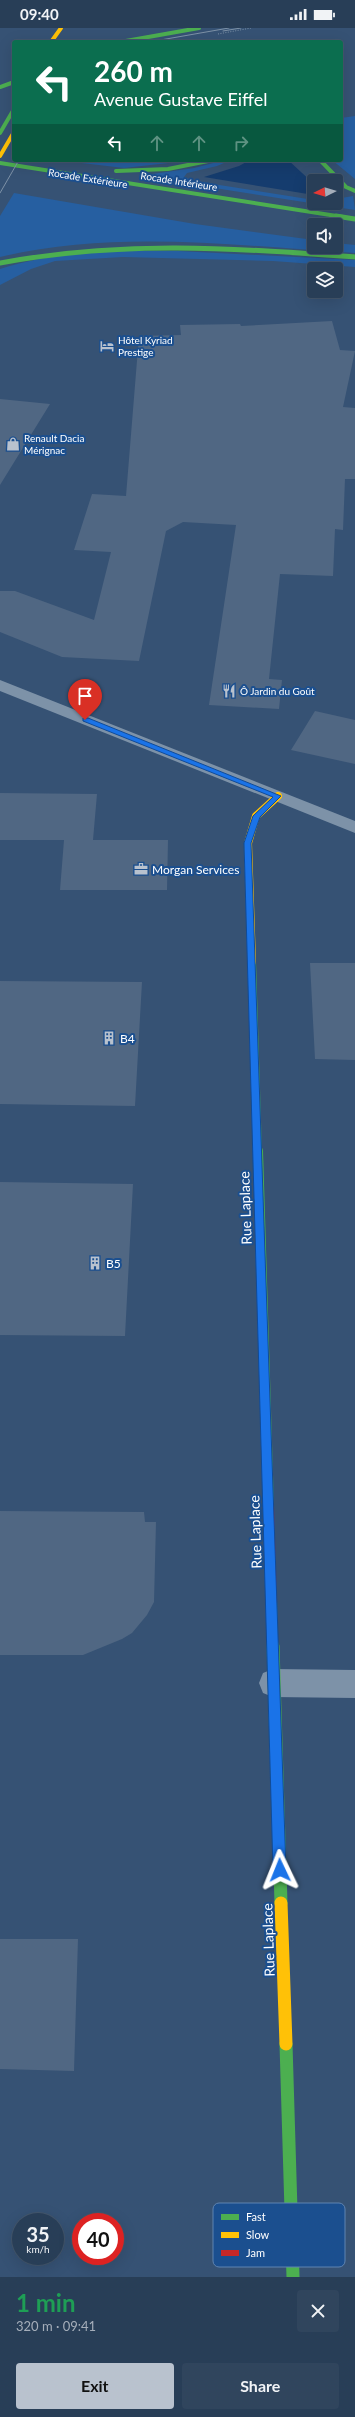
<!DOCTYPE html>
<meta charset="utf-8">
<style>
:root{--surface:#283e57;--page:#30455d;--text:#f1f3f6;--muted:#a5aeba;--line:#44576d;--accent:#b9c2ce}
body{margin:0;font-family:Lato,sans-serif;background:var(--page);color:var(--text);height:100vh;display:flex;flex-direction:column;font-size:15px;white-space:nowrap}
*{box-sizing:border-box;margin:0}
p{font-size:13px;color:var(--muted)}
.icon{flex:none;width:22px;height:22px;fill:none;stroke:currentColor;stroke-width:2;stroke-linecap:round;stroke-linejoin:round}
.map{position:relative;height:2249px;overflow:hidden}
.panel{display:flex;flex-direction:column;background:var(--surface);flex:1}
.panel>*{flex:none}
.banner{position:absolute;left:12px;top:12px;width:331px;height:122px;border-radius:4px;box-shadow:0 4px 16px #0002,0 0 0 1px var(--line);background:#0b6e4f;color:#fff;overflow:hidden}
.needle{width:26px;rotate:265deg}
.controls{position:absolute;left:307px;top:146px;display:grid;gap:8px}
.controls a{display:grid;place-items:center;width:36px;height:36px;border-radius:4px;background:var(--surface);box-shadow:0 4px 16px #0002,0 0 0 1px var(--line);font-size:20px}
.speed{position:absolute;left:12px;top:2185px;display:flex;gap:8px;font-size:20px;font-weight:700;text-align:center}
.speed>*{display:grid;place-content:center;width:52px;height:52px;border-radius:50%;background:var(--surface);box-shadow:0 4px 16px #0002,0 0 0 1px var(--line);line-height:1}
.speed small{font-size:10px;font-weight:400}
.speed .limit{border:6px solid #d22;background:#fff;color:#111}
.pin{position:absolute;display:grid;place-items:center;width:34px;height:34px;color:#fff;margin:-41px -17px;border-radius:50% 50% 50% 0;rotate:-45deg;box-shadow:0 0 4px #0007}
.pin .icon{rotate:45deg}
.me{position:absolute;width:44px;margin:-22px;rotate:358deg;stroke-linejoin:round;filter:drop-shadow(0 0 3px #0008)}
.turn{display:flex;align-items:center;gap:14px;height:84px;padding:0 16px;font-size:18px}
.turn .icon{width:52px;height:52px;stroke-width:2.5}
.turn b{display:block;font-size:28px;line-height:34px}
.lanes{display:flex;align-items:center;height:38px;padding:0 16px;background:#0003;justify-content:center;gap:20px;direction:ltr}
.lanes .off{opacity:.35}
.round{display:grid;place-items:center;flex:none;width:42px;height:42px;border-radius:4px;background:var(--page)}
.summary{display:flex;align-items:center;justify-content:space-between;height:68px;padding:0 16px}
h1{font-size:24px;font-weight:700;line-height:30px;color:#1e9e55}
.primary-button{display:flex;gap:8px;margin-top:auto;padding:8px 16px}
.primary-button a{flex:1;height:46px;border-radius:4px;background:var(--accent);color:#111;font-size:16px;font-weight:700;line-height:46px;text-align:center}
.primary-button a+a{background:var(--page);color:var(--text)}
.status{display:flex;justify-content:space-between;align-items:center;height:28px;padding:0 20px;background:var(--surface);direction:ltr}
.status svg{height:11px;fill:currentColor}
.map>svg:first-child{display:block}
.green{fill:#265fa1}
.water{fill:#153c6e}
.building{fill:#506783}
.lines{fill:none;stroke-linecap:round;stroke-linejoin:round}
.path{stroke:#7d92a8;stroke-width:1;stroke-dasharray:1 1.5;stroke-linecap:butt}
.street{fill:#7d92a8;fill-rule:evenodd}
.fast-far4{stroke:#4caf50;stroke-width:4}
.fast-far3{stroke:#4caf50;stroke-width:5}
.fast-far2{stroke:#4caf50;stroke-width:8}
.fast-far1{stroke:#4caf50;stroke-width:10}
.fast{stroke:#4caf50;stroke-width:13}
.slow-far2{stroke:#ffc107;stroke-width:4}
.slow-far1{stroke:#ffc107;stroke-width:8}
.slow{stroke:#ffc107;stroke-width:13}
.jam{stroke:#c62828;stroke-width:10}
.tram{stroke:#7e92a7;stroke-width:1}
.route{fill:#1a73e8;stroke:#114b97}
.labels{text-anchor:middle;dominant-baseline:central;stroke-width:4;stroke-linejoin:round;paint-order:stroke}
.far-street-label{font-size:10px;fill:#fff;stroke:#1b4f8f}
.far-poi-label{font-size:10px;fill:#fff;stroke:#1b4f8f;text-anchor:start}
.poi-label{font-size:12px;fill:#fff;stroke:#1b4f8f;text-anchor:start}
.near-street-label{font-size:14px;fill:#fff;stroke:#1b4f8f}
.key{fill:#1b4f8f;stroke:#5f84b1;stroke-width:1}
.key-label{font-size:11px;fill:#fff}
</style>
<div class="status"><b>09:40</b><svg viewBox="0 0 49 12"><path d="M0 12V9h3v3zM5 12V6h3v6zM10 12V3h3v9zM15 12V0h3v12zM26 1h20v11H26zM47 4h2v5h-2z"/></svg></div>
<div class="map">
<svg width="355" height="2249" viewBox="0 0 355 2249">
<rect width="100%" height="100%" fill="#365274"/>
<!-- green -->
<path class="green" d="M 355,88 L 355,151 L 332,132 L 341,132 L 341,90 Z
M 56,132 L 195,132 L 124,140 Z
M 225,132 L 231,132 L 217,138 L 187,145 L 184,149 L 194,153 L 314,172 L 314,175 L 336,175 L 336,171 L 353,168 L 355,182 L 138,148 L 194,140 Z
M 14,165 L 195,196 L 314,212 L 314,219 L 336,219 L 336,215 L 355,217 L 355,225 C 238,218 116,201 0,229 L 0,188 Z
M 119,223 L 178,223 L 355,232 L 355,239 L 273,233 L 123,229 L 55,233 L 31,241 L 0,257 L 0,241 C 41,228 77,225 119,223 Z"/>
<!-- water -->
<path class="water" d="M 250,132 L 288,132 L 314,156 L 314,167 L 204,149 L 239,138 Z"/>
<!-- building -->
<path class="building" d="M 332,293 L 340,322 L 355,323 L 343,379 L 355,380 L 355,451 L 345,451 L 343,502 L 335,501 L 333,548 L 280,546 L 269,651 L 282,652 L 279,681 L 209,677 L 236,497 L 183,494 L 166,503 L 139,633 L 62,629 L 0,604 L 0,563 L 15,563 L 94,592 L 111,524 L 74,522 L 92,466 L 126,468 L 139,308 L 181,307 L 180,297 L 240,296 L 241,298 Z
M 0,371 L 50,376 L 0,457 Z
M 315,683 L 355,692 L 355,736 L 291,722 Z
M 0,765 L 97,766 L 93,812 L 168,812 L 167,862 L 60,862 L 64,812 L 0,812 Z
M 310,935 L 355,935 L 355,1032 L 315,1031 Z
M 0,953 L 142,954 L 135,1078 L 0,1076 Z
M 0,1154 L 133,1156 L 125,1308 L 0,1307 Z
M 0,1483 L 144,1484 L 145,1494 L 156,1494 L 154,1574 L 147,1587 L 132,1605 L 122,1611 L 83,1627 L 0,1627 Z
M 0,1911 L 78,1911 L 74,2043 L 0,2041 Z"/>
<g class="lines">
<!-- path -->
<path class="path" d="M 218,6 L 251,0"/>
<!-- street -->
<path class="street" d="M 0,652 L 355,793 L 355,805 L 0,663 Z
M 273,1641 L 355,1642 L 355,1670 L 273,1669 L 263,1665 L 259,1655 L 263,1645 Z"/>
<!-- fast-far4 -->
<path class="fast-far4" d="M 120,14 L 199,0
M 0,59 L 14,54
M 0,105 L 14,81
M 320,132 L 346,159 L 355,163
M 0,135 L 343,189
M 116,143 L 168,141 L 213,132"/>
<!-- fast-far3 -->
<path class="fast-far3" d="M 336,188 L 355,191
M 0,235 C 123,212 231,220 355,229"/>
<!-- fast-far2 -->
<path class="fast-far2" d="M 252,934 L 258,1124"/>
<!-- fast-far1 -->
<path class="fast-far1" d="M 258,1123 L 269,1478
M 272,1573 L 273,1619"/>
<!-- fast -->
<path class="fast" d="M 273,1618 L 281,1875
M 286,2016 L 293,2249"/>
<!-- slow-far2 -->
<path class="slow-far2" d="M 51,14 L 61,0
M 0,128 L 14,104"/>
<!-- slow-far1 -->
<path class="slow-far1" d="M 252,934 L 248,815 L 256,788 L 278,768"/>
<!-- slow -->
<path class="slow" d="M 281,1875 L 286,2016"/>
<!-- jam -->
<path class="jam" d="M 269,1478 L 272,1573"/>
<!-- tram -->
<path class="tram" d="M 223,3 L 241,0
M 149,14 L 229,0
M 0,165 L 19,132"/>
</g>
<!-- route -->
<path class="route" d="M 83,690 L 88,690 L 281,768 L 260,789 L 251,815 L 286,1842 L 284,1846 L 280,1848 L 275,1846 L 273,1842 L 244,815 L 253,788 L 273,769 L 83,693 Z"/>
<!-- icons -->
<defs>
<g id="hotel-bare" transform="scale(1.08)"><path d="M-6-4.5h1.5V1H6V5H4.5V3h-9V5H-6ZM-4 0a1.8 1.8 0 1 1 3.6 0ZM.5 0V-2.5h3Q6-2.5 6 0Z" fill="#b9c2ce" stroke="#1b4f8f" stroke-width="2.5" paint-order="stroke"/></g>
<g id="shop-bare" transform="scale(1.08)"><path d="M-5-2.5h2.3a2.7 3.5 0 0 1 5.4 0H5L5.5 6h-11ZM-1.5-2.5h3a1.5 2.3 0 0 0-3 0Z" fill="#b9c2ce" stroke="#1b4f8f" stroke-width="2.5" paint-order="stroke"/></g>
<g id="restaurant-bare" transform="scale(1.08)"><path d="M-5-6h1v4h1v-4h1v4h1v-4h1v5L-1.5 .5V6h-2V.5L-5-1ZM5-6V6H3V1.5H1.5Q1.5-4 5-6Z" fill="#b9c2ce" stroke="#1b4f8f" stroke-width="2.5" paint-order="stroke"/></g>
<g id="office-bare" transform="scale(1.08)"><path d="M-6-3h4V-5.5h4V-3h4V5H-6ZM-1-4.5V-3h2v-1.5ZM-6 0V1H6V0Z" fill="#b9c2ce" stroke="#1b4f8f" stroke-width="2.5" paint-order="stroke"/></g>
<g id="building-bare" transform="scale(1.08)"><path d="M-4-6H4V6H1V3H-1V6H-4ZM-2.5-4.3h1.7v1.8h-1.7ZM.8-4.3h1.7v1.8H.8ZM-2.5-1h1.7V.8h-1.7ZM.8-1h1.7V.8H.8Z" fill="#b9c2ce" stroke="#1b4f8f" stroke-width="2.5" paint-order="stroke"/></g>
</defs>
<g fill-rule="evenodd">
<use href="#hotel-bare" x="107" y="318"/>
<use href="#shop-bare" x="13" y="416"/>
<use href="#restaurant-bare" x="229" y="663"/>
<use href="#office-bare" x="141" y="841"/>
<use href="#building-bare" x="109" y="1010"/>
<use href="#building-bare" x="95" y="1235"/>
</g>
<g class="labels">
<!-- far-street labels -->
<g class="far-street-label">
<text transform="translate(88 150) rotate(9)">Rocade Extérieure</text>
<text transform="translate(179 153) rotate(9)">Rocade Intérieure</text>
</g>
<!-- far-poi labels -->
<g class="far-poi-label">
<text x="118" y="312">Hôtel Kyriad<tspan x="118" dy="12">Prestige</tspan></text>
<text x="24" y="410">Renault Dacia<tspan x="24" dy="12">Mérignac</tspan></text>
<text x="240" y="663">Ô Jardin du Goût</text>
</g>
<!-- poi labels -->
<g class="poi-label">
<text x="152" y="841">Morgan Services</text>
<text x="120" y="1010">B4</text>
<text x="106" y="1235">B5</text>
</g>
<!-- near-street labels -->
<g class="near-street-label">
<text transform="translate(245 1180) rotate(-92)">Rue Laplace</text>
<text transform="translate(255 1504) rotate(-92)">Rue Laplace</text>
<text transform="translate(268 1912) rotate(-92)">Rue Laplace</text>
</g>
</g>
<!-- legend -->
<rect x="213" y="2175" width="132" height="64" rx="6" class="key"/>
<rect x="221" y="2186" width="18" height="6" fill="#4caf50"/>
<rect x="221" y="2204" width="18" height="6" fill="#ffc107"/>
<rect x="221" y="2222" width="18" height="6" fill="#c62828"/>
<g class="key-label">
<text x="246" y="2193">Fast</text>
<text x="246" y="2211">Slow</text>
<text x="246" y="2229">Jam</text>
</g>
</svg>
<div class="controls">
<a><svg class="needle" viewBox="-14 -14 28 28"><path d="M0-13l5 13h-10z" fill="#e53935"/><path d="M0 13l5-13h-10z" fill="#a5aeba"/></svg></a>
<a><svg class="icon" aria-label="sound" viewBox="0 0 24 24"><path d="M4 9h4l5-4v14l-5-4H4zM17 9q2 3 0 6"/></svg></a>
<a><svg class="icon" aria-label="layers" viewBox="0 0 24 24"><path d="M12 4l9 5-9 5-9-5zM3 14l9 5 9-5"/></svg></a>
</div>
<div class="speed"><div>35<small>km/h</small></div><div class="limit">40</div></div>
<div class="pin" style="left:85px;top:692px;background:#d93025"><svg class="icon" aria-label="arrive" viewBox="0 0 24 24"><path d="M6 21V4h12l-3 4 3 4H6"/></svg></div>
<svg class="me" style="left:280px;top:1842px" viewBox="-20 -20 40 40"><path d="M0-17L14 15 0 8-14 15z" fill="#1a73e8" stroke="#fff" stroke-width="4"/></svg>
<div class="banner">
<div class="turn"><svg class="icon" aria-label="left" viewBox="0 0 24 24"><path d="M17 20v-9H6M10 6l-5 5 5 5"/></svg><div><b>260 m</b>Avenue Gustave Eiffel</div></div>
<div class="lanes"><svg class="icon" aria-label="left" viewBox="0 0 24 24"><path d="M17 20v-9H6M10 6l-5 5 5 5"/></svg><svg class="icon off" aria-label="ahead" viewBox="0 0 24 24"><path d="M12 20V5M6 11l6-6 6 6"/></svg><svg class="icon off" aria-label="ahead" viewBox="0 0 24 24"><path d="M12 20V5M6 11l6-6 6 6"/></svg><svg class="icon off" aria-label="right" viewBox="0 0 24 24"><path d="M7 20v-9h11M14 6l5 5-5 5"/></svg></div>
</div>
</div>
<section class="panel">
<div class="summary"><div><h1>1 min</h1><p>320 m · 09:41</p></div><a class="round"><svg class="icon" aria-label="close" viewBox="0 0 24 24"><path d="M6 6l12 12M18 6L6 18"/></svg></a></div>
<div class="primary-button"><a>Exit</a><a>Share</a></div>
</section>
